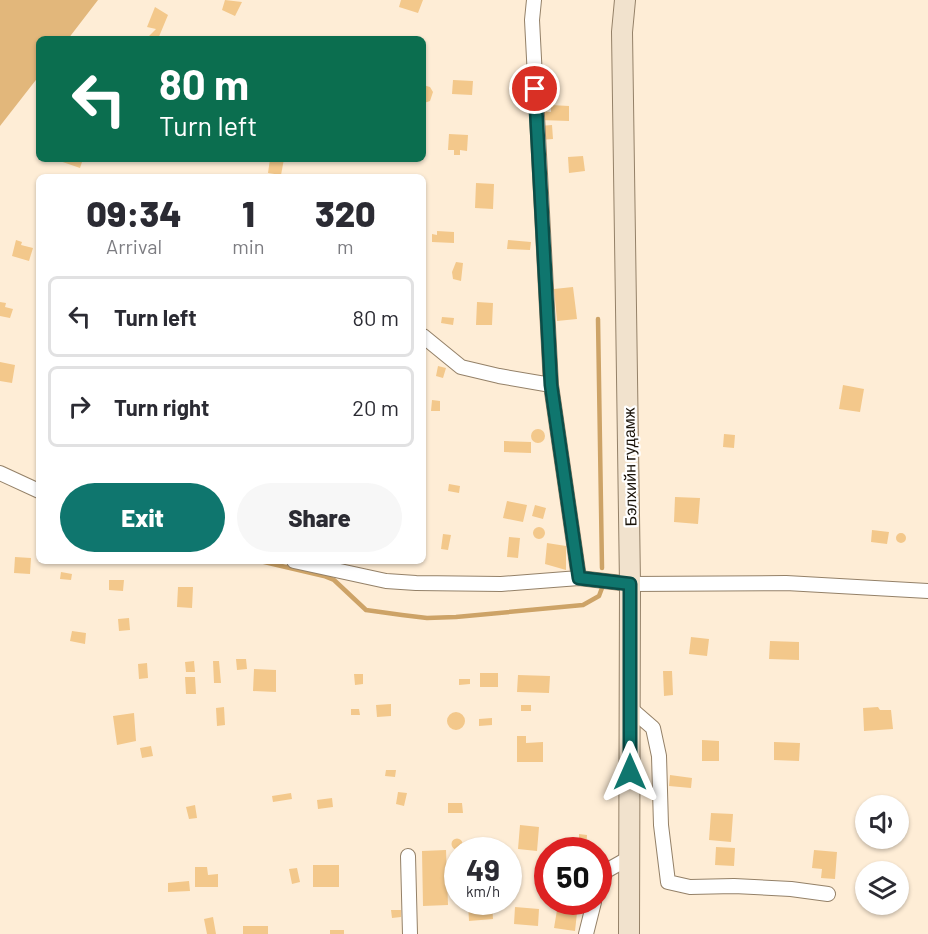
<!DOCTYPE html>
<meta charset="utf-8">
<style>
:root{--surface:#fff;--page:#f7f7f7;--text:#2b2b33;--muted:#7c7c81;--line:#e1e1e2;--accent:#0f766e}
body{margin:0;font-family:Barlow,sans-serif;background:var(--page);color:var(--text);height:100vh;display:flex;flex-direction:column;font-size:22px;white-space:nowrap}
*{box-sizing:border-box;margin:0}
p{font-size:20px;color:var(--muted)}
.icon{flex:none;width:33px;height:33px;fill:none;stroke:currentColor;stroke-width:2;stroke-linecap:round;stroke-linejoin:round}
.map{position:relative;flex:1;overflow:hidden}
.details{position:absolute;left:36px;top:174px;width:390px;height:390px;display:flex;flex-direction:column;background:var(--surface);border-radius:9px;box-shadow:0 2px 4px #0004}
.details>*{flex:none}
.hud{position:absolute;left:36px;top:36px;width:390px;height:126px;border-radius:9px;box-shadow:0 2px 4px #0004;background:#0b6e4f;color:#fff;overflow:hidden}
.fabs{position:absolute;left:855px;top:795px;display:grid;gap:12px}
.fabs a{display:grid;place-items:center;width:54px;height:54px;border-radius:50%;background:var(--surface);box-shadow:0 2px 4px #0004;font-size:30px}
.speed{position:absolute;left:444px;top:837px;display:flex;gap:12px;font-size:30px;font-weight:700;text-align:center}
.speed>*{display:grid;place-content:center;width:78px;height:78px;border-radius:50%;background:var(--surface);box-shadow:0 2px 4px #0004;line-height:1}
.speed small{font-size:15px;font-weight:400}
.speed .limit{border:9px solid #d22;background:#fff;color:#111}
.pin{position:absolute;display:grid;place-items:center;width:51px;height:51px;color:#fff;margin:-26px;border:3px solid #fff;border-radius:50%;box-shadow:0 2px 6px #0007}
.me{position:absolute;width:66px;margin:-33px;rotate:0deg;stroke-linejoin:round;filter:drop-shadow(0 0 4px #0008)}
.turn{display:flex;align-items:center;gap:21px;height:126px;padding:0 24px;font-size:27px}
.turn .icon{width:78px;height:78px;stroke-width:2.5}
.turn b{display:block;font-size:42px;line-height:51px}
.eta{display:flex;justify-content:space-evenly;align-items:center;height:102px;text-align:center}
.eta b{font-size:36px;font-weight:800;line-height:42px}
.primary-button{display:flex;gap:12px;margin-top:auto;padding:12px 24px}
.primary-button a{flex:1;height:69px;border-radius:36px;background:var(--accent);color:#fff;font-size:24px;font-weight:800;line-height:69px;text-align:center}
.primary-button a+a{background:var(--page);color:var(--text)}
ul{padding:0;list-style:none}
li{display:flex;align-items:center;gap:18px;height:81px;margin:0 12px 9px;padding:0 12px;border:3px solid var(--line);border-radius:9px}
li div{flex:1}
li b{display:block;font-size:22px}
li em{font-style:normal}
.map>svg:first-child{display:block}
.forest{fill:#e2b77b}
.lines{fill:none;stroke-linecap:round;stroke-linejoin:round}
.stream{stroke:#cda367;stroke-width:4.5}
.building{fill:#f3c88b}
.street-casing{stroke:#948168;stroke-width:16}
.secondary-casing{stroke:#948168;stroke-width:22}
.street{stroke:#fff;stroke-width:14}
.secondary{stroke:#f1e2cd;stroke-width:20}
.route-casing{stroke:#0a4d48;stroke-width:15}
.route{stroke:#0f766e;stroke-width:10}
.labels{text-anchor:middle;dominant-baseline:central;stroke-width:4.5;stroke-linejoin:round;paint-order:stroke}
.street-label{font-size:16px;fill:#181107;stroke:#fff}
</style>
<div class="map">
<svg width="928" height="934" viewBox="0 0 928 934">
<rect width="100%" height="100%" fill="#feedd6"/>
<!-- forest -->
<path class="forest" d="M 0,0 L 98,0 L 68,39 L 39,39 L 39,76 L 0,126 Z"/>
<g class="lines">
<!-- stream -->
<path class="stream" d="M 598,319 L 602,568
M 260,561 L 324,576 L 334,580 L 366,610 L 402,615 L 427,618 L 456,617 L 583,605 L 599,596 L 602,588"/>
</g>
<!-- building -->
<path class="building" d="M 225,0 L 242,2 L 235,16 L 222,10 Z
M 401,0 L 423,0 L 418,13 L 399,7 Z
M 155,7 L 168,15 L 158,39 L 146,39 L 156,29 L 147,27 Z
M 453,80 L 473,81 L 472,95 L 452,94 Z
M 423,85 L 430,87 L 433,92 L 430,101 L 424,103 Z
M 551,105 L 569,106 L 569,121 L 539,120 L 539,111 L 551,112 Z
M 552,125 L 553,139 L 540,140 L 539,126 Z
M 449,134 L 468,135 L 467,151 L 460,150 L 460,155 L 454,155 L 454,150 L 448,150 Z
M 583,156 L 585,171 L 569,173 L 568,157 Z
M 54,159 L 83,159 L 80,168 Z
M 270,159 L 284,159 L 281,175 L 268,173 Z
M 476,183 L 494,184 L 493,209 L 475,208 Z
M 437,231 L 454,232 L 454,243 L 432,242 L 432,234 L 437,235 Z
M 16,240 L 22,242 L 21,245 L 33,248 L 29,261 L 12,256 Z
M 508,240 L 531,242 L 530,250 L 507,249 Z
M 456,262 L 463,263 L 461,281 L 453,279 L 452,272 Z
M 573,287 L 577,319 L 557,321 L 554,289 Z
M 0,302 L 6,303 L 5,307 L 13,309 L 10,318 L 0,316 Z
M 477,302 L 493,303 L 492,325 L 476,325 Z
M 442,317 L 454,318 L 453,325 L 441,323 Z
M 0,362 L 15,365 L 12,383 L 0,381 Z
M 438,366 L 446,368 L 443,378 L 436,376 Z
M 843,385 L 864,389 L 860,412 L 839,409 Z
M 432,400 L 440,401 L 440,411 L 431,411 Z
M531 436a7 7 0 1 1 14 0a7 7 0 1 1-14 0Z
M 724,434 L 735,435 L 734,448 L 723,447 Z
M 504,441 L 531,442 L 531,453 L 504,452 Z
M 449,484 L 460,486 L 459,493 L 448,491 Z
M 675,497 L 700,498 L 698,524 L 674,522 Z
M 507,501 L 527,505 L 523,522 L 503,518 Z
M 535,505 L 546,508 L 543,519 L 532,516 Z
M533 533a6 6 0 1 1 12 0a6 6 0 1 1-12 0Z
M 872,530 L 889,532 L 887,544 L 871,542 Z
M896 538a5 5 0 1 1 10 0a5 5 0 1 1-10 0Z
M 443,534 L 451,535 L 448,550 L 441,549 Z
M 509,537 L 520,538 L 518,558 L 507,557 Z
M 547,543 L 566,546 L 566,570 L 545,564 Z
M 15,557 L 31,558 L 30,574 L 14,573 Z
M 61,572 L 72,574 L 71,580 L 60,579 Z
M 109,580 L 124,580 L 123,591 L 109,590 Z
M 178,587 L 193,587 L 192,608 L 177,607 Z
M 129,618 L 130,630 L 119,631 L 118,619 Z
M 72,631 L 86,633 L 85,644 L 70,641 Z
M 691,637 L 709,639 L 707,656 L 689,654 Z
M 770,641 L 799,642 L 799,660 L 769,659 Z
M 236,659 L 246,659 L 247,669 L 237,670 Z
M 194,661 L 195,672 L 186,672 L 185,662 Z
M 213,661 L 219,661 L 221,683 L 214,683 Z
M 147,663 L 148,678 L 139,679 L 138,664 Z
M 254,669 L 276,670 L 276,692 L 253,691 Z
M 663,671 L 672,671 L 673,695 L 664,696 Z
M 480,673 L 498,673 L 498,687 L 480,687 Z
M 354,674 L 363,674 L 363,684 L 355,685 Z
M 518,675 L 550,676 L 549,693 L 517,692 Z
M 185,677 L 195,677 L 196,694 L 186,694 Z
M 459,679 L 470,679 L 470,684 L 459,685 Z
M 391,704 L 391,716 L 377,717 L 376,705 Z
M 521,705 L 531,705 L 531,711 L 521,711 Z
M 224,707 L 225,725 L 217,726 L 216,708 Z
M 878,707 L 880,710 L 891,710 L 893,729 L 864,731 L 863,708 Z
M 351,709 L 359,709 L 360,715 L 351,715 Z
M447 721a9 9 0 1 1 18 0a9 9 0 1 1-18 0Z
M 134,713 L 136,741 L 117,745 L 113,716 Z
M 492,718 L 492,725 L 479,726 L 479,719 Z
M 517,736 L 526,736 L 526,743 L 543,742 L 543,762 L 517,762 Z
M 702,740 L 719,741 L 719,761 L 702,761 Z
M 774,742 L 800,743 L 799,761 L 774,760 Z
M 151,746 L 153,756 L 142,758 L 140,748 Z
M 386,770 L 396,770 L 395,777 L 385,776 Z
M 670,775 L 692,778 L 691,788 L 669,786 Z
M 398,792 L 407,793 L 404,806 L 396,804 Z
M 291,793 L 292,799 L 273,802 L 272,796 Z
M 332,798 L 333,807 L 318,809 L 317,800 Z
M 448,803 L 462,803 L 463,813 L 448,813 Z
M 195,805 L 197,818 L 189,819 L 186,807 Z
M 711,813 L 733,814 L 731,842 L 709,840 Z
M 520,825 L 539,827 L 537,851 L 518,849 Z
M 579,834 L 587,835 L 586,849 L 579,849 Z
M451.5 844a5.5 5.5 0 1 1 11 0a5.5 5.5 0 1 1-11 0Z
M 716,847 L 735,848 L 734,866 L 715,865 Z
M 446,850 L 448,905 L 423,906 L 422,851 Z
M 814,850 L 837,852 L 835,879 L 821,878 L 822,869 L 812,868 Z
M 313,865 L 339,865 L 339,887 L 313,887 Z
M 195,867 L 207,867 L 208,875 L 218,874 L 218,887 L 195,887 Z
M 297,868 L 300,882 L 292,884 L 289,869 Z
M 189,881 L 190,891 L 168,892 L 168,883 Z
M 468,902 L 492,902 L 493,919 L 469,921 Z
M 515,907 L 539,909 L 538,926 L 514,924 Z
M 391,910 L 401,910 L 401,917 L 392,918 Z
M 557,910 L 577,913 L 575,931 L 554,928 Z
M 213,917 L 216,934 L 207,934 L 204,919 Z
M 243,926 L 268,926 L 268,934 L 243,934 Z
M 330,930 L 344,930 L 344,934 L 330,934 Z"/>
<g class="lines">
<!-- street casing -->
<g class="street-casing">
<path id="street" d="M 534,0 L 532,20 L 551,385 L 579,578
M 423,336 L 461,367 L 499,376 L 551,385
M 0,473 L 39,491
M 294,561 L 386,581 L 416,583 L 501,584 L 579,578 L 630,584 L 786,583 L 928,591
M 630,708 L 653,728 L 659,756 L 661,825 L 668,882 L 690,887 L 734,886 L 791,889 L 828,894
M 408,856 L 410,934
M 598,891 L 606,871 L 629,858
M 586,934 L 594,902"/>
</g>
<!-- secondary casing -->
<g class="secondary-casing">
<path id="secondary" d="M 625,0 L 622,32 L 630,584 L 629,934"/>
</g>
<!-- street -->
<use href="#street" class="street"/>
<!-- secondary -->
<use href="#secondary" class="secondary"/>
</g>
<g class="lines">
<!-- route casing -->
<g class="route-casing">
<path id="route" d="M 535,89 L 551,385 L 579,578 L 630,584 L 630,772"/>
</g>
<!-- route -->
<use href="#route" class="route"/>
</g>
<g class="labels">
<!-- street labels -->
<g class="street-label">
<text transform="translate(629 467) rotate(-91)">Бэлхийн гудамж</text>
</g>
</g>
</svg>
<div class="fabs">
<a><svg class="icon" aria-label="sound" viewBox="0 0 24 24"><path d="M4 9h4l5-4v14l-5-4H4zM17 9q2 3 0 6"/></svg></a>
<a><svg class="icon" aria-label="layers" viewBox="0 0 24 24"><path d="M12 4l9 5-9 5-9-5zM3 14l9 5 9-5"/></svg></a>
</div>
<div class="speed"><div>49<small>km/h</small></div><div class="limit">50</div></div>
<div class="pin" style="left:535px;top:89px;background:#d93025"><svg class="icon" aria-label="arrive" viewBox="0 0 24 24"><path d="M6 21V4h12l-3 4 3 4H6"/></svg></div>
<svg class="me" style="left:630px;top:772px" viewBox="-20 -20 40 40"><path d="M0-17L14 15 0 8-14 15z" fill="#0f766e" stroke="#fff" stroke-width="4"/></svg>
<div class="hud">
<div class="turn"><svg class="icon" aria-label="left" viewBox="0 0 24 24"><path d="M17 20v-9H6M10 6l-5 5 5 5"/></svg><div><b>80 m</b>Turn left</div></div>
</div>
<section class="details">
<div class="eta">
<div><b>09:34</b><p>Arrival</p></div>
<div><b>1</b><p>min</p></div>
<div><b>320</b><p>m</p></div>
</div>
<ul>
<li><svg class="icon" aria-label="left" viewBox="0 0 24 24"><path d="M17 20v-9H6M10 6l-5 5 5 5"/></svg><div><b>Turn left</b></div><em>80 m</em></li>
<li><svg class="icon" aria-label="right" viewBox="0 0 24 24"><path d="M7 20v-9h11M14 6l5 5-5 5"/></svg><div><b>Turn right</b></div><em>20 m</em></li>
</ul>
<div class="primary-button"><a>Exit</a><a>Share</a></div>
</section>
</div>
